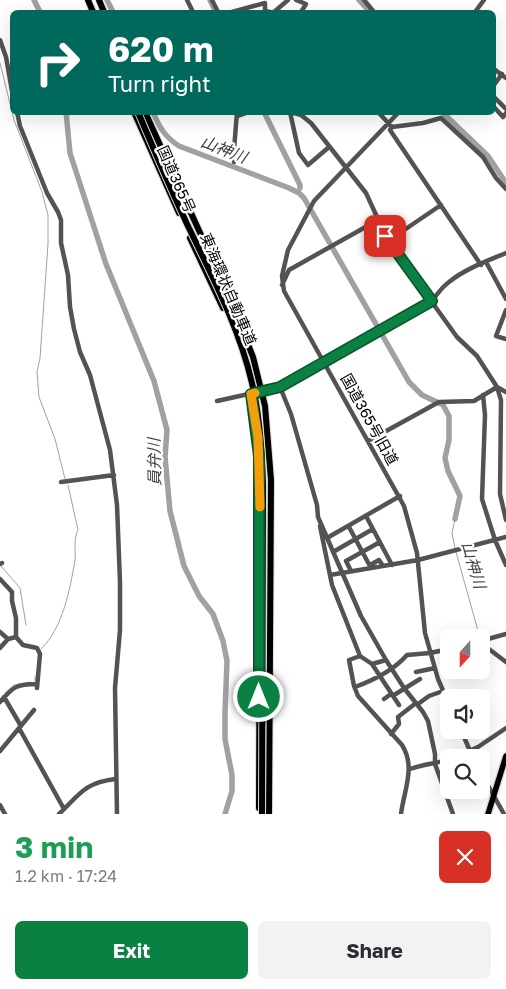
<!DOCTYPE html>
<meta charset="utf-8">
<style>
:root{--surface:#fff;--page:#f2f2f3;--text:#2b2b33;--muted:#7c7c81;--accent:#0b8043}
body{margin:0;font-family:"Golos Text","Noto Sans JP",sans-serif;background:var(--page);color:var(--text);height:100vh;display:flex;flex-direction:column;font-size:19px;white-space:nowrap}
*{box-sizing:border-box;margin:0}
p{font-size:16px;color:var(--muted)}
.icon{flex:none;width:28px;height:28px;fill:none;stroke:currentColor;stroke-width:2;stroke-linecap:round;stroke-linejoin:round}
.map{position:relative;height:814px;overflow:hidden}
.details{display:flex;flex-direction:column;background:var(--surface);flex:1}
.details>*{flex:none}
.banner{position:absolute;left:10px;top:10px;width:486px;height:105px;border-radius:8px;box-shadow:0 5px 20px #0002;background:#00695c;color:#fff;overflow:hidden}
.needle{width:32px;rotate:201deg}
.tools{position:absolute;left:440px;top:629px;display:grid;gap:10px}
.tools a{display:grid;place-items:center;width:50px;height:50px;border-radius:8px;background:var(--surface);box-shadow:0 5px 20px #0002;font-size:25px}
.pin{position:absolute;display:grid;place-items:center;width:42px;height:42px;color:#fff;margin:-21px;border-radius:10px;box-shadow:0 2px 8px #0006}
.me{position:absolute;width:55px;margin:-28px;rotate:0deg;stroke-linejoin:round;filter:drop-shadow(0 0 4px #0008)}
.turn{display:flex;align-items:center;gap:18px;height:105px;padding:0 15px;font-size:22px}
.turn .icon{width:65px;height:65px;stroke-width:2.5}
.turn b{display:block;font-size:35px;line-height:42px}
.round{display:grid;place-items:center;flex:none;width:52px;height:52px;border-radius:8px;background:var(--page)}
.headline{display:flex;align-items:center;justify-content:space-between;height:85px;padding:0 15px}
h1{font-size:30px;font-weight:700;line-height:38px;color:#1e9e55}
.cta{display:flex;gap:10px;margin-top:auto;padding:10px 15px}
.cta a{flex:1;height:58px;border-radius:8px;background:var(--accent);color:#fff;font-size:20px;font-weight:700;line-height:58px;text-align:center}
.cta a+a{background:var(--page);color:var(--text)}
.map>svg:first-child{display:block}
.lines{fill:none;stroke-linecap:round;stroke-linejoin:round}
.stream{stroke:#a1a1a1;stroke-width:1}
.river{stroke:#a1a1a1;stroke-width:5.5}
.major-casing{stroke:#dbdbdb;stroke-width:8}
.highway-casing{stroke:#dbdbdb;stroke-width:8}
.minor{stroke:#535353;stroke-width:4.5}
.major{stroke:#000;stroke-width:5.5}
.highway{stroke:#000;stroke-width:6}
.highway-bridge-casing{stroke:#dbdbdb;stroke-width:8;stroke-linecap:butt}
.highway-bridge{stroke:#000;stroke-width:6}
.route-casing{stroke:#07532c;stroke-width:12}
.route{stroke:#0b8043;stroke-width:9}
.slow{stroke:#f59e0b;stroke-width:9}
.labels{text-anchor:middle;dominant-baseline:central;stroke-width:4.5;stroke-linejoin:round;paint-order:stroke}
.street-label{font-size:15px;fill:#000;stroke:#fff}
.water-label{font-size:16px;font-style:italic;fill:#424242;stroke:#fff}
</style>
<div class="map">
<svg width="506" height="814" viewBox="0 0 506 814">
<rect width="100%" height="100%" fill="#fff"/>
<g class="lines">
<!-- stream -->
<path class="stream" d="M 0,63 L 14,120 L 42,192 L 48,215 L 48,244 L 40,358 L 37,372 L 39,397 L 55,439 L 65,479
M 455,519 L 452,533 L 455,548
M 456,552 L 480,638
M 1,566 L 20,588 L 26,625
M 41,649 C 63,628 70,589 75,560 C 76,549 73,540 78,530 L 68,485
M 35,676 L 35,681
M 5,693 L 14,685 L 30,682"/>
<!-- river -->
<path class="river" d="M 34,0 L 40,12
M 107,0 L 113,12
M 210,0 L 216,12
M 359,0 L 370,12
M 66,112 L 70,153 L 106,264 L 154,381 L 167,430 L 165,457 L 170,511 L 184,566 L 199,596 L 213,614 L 223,641 L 227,661 L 225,712 L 225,739 L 232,775 L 232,791 L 225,814
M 153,112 C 159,127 165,137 179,146 L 289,188 L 299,193 L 304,198 L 409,382 L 422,395 L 443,405 L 449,416 L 449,440 L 445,458 L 448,471 L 460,496 L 455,519
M 264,112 L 300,185 L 300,188
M 442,112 L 488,156 L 506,183"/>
<!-- major casing -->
<g class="major-casing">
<path id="major" d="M 488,814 L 506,756"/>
</g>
<!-- highway casing -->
<g class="highway-casing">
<path id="highway" d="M 88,0 L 93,12
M 99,0 L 104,12
M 134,112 L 179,213
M 145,112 L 232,303 L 253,357 L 265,406 L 271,480 L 269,814
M 190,238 L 223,308
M 260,473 L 260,500
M 259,808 L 260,550"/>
</g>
<!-- minor -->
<path class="minor" d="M 187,0 L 193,12
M 212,0 L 218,12
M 296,0 L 306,4 L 301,12
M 364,0 L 374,12
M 232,12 L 265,3 L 265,11 L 270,12
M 274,12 L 288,0
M 475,12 L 484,0
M 0,40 L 6,57 L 12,91
M 494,69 L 506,78
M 494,85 L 502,74
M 494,97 L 506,109
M 494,107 L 503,117 L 506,113
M 17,112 L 20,126 L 47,193 L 58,212 L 61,220 L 61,243 L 68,275 L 70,307 L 74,329 L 80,352 L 90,375 L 110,450 L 117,505 L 120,582 L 120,630 L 115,688 L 117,814
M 290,112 L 299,153 L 308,165 L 329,147
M 291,112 L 301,115 L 311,123 L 366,193 L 388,241 L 457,337 L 477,356 L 497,387 L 501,400 L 500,494 L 506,520
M 378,112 L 392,127 L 390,130 L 481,265
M 399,112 L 314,201 L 288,250 L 282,276 L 284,291 L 404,506 L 417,553 L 425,633 L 438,679 L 449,704
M 238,116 L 249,112
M 392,127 L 423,123 L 441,118 L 483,157 L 496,178 L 506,189
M 234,162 L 234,150 L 237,112
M 388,241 L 441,205
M 486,262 L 506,299
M 282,285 L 289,270 L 378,220
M 506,310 L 496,336 L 506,339
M 280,387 L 291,414 L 317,505 L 318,517 L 361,616 L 386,660 L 404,688 L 423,712 L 428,721 L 435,754 L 435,764 L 453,814
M 483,395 L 485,415 L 482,499 L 495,540 L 506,565
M 217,401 L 280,387 L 424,307 C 435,300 439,289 449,282 C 465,269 487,261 506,253
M 368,441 L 439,402 L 474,401 L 497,387 L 506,392
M 61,482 L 114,475
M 366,516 L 392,565
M 320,526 L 332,585 L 360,656 L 349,660 L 354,686 L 358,696 L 402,745 C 416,767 404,790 401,814
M 349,527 L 371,568
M 327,538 L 400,496
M 333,552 L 373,529
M 0,564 L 2,563
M 370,565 L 379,560 L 383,566
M 351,571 L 346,561 L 380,542
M 330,575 L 418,560 L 506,537
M 0,579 L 12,592 L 12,601 L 16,618 L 16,637 L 23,645 L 37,648 L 40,654 L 37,688
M 0,632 L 8,639
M 481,641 L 506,634
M 481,643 L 506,662
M 0,648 L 8,639 L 16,637
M 360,656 L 372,664
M 386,660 L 372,664 L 399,705
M 416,672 L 435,668
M 355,687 C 374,680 394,670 407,655 L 430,653 L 449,649
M 394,695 L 420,679
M 4,697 L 21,726
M 384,699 L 391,694
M 0,702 C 13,687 16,684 37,684
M 418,704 L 429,696 L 443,691
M 19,728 L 64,809
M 461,730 L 473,758
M 391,734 L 399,724 L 398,717 L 416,703
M 0,751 L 34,710
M 453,758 L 478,747 L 506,728
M 410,769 C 423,764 436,764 449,759
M 481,773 L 504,814
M 0,805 L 5,814
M 59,814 C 80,794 84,783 115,779"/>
<!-- major -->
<use href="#major" class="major"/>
<!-- highway -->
<use href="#highway" class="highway"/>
<!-- highway-bridge casing -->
<g class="highway-bridge-casing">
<path id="highway-bridge" d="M 138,112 C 154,150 170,187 187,224 C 212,276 239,327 252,383 C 260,416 262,451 263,485 L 262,814"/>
</g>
<!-- highway-bridge -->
<use href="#highway-bridge" class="highway-bridge"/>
</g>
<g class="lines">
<!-- route casing -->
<g class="route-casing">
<path id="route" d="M 259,697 L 259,456 L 251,394 L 280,387 L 432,301 L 385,236"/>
</g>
<!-- route -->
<use href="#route" class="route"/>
<!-- slow -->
<path class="slow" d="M 255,393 L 251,394 L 258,437 L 260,507"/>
</g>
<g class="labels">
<!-- street labels -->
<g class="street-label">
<text transform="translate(177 179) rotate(66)">国道365号</text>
<text transform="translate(229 289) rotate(67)">東海環状自動車道</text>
<text transform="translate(370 419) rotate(61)">国道365号旧道</text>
</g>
<!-- water labels -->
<g class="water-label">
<text transform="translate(224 149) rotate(21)">山神川</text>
<text transform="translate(154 462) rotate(-91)">員弁川</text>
<text transform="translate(474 565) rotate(74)">山神川</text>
</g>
</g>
</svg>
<div class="tools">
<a><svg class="needle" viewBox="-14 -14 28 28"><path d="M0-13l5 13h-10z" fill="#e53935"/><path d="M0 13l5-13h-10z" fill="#7c7c81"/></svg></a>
<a><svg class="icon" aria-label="sound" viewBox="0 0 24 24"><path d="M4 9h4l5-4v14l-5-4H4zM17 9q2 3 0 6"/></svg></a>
<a><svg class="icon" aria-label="search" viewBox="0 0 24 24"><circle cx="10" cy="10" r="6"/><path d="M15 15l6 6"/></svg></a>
</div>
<div class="pin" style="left:385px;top:236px;background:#d93025"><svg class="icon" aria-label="arrive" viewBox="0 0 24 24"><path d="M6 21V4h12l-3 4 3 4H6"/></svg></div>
<svg class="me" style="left:259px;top:697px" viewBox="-20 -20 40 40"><circle r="17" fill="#0b8043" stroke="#fff" stroke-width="3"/><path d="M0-11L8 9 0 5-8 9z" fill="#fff"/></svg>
<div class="banner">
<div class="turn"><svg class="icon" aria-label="right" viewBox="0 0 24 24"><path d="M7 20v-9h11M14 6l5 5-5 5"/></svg><div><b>620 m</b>Turn right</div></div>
</div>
</div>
<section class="details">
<div class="headline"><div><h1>3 min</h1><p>1.2 km · 17:24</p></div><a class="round" style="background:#d93025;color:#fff"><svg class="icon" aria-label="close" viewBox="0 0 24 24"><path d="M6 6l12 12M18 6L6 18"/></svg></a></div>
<div class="cta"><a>Exit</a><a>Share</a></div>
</section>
